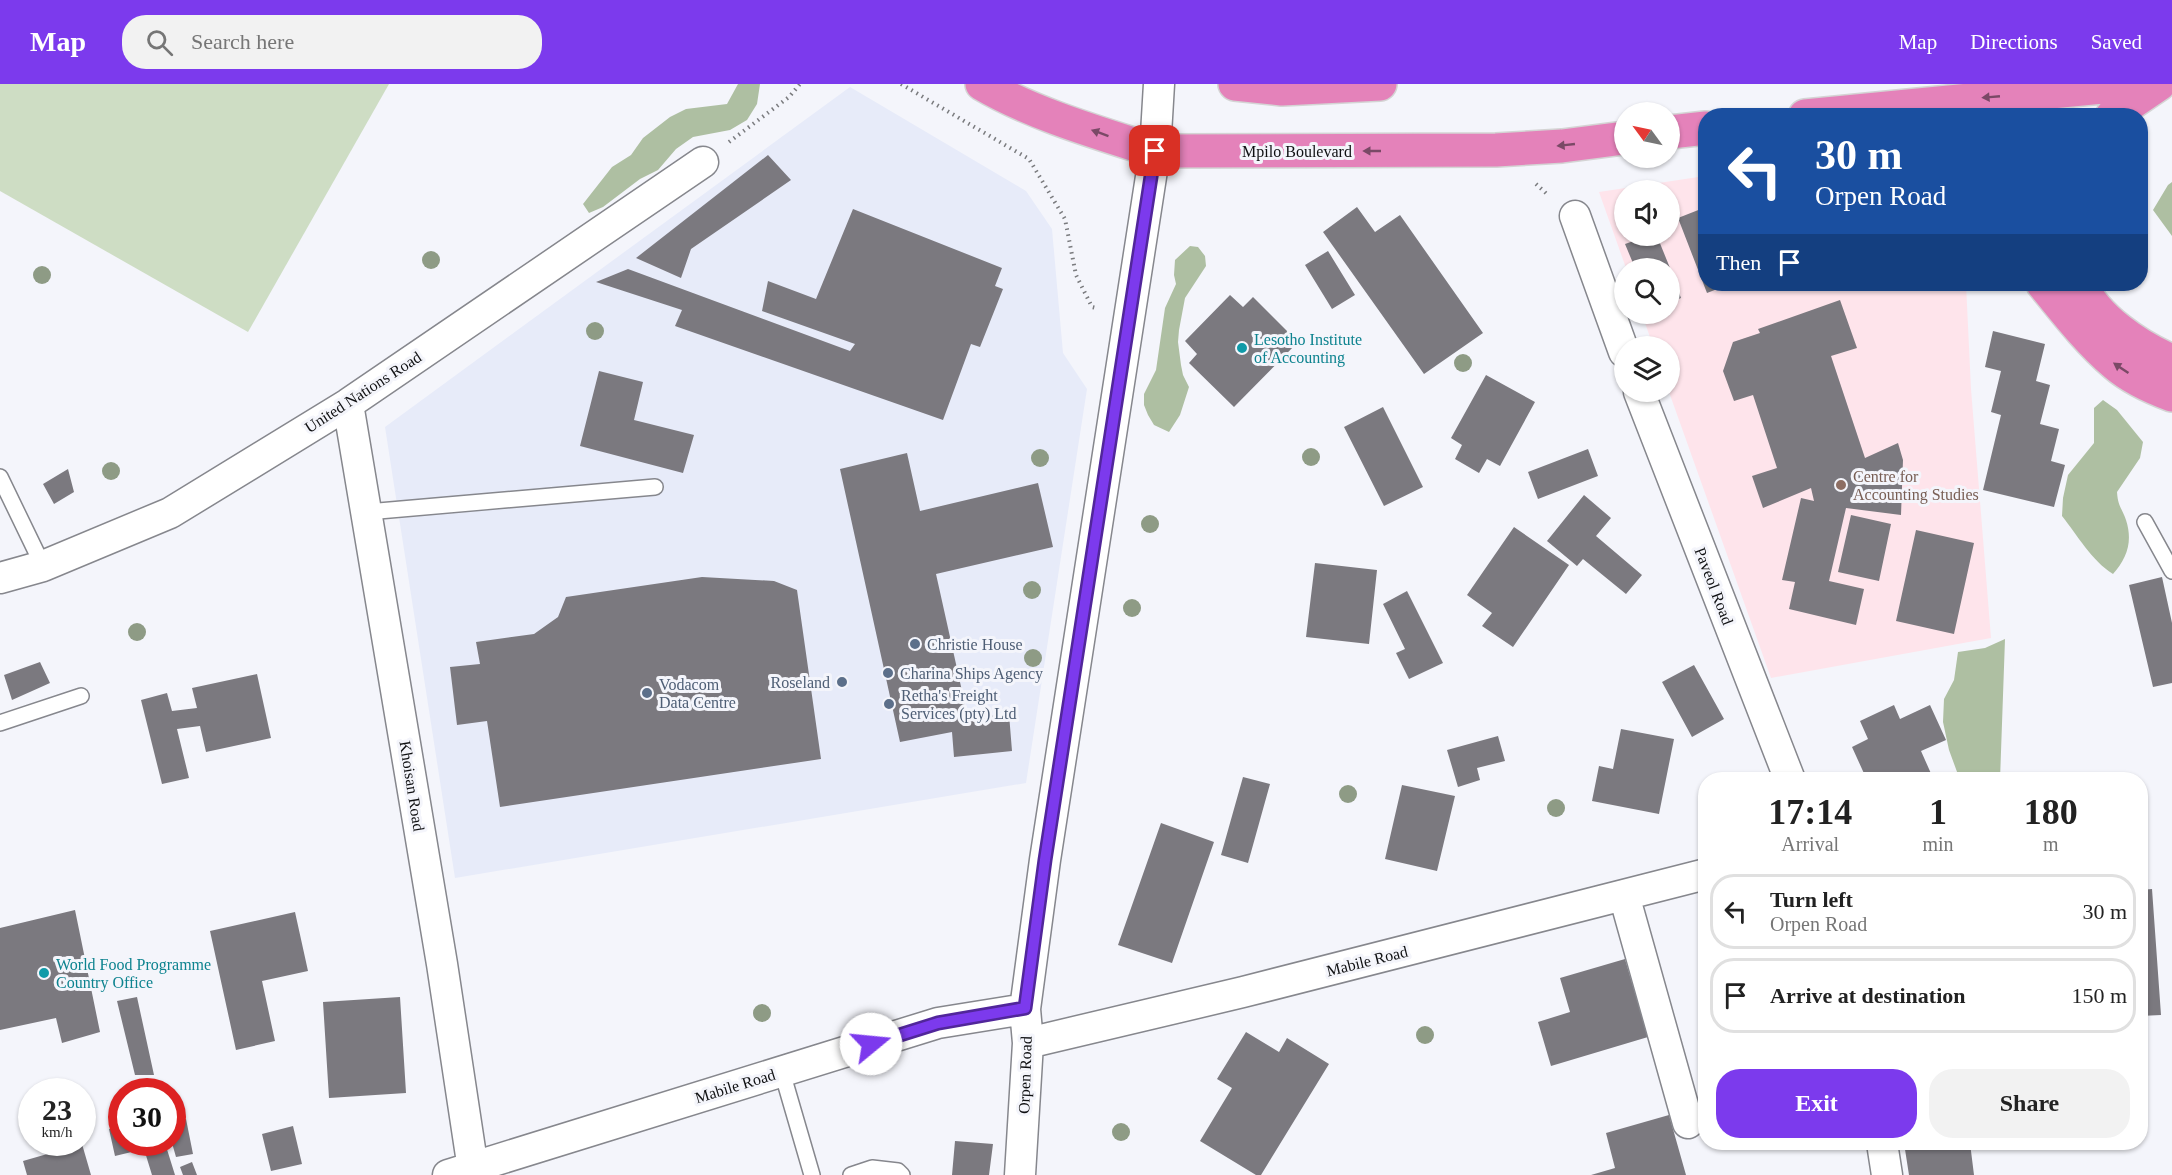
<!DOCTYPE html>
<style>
:root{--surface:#fff;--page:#f2f2f2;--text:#222;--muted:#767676;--line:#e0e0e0;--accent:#7c3aed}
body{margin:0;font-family:Georgia,serif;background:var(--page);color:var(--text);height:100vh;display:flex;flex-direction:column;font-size:22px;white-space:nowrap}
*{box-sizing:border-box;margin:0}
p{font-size:20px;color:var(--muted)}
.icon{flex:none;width:33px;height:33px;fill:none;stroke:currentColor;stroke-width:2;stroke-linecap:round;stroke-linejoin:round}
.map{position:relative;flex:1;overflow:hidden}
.panel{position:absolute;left:1698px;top:688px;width:450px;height:378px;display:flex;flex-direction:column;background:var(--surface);border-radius:24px;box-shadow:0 2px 4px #0004}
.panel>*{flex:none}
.top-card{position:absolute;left:1698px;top:24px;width:450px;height:183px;border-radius:24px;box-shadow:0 2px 4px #0004;background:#1a4fa0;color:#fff;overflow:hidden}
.needle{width:39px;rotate:303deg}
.controls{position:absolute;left:1614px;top:18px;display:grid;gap:12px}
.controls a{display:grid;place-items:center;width:66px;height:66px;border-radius:50%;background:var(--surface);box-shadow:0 2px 4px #0004;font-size:30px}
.speed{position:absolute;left:18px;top:994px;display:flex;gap:12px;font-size:30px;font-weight:700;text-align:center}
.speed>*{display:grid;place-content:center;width:78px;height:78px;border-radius:50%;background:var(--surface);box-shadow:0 2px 4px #0004;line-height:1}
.speed small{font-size:15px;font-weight:400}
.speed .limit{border:9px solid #d22;background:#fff;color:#111}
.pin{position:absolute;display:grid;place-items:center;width:51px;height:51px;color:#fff;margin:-26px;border-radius:12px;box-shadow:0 3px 9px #0006}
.me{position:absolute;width:66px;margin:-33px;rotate:73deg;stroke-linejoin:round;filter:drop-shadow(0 0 4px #0008)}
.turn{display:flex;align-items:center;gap:21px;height:126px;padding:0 18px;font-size:27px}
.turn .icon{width:78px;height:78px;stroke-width:2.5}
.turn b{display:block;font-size:42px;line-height:51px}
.then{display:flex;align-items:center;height:57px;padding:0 18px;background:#0003;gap:12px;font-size:22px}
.eta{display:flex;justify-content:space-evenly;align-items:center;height:102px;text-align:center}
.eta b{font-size:36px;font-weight:800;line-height:42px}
.button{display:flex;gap:12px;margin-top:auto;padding:12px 18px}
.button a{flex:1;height:69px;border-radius:24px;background:var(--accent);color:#fff;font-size:24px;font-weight:800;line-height:69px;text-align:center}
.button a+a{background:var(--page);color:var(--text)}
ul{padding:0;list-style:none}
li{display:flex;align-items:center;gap:18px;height:75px;margin:0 12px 9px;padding:0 6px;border:3px solid var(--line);border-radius:24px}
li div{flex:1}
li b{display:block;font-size:22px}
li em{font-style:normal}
header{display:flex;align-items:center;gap:36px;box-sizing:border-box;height:84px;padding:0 30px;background:var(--accent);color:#fff}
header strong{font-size:28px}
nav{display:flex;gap:33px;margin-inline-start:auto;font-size:21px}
.search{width:420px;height:54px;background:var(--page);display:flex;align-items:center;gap:15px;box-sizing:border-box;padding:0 21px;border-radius:24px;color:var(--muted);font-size:22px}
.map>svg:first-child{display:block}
.built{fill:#e7ebf9}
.education{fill:#fee4eb;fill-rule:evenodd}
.green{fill:#ceddc4}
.forest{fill:#aebfa2}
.building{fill:#7b797f}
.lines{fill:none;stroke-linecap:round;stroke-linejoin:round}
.service-casing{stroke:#86878d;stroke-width:18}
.minor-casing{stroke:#86878d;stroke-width:33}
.trunk-casing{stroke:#d4d4d4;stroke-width:36}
.path{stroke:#7a7b7e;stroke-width:4;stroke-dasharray:1.5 4.5;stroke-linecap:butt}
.service{stroke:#fff;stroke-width:15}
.minor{stroke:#fff;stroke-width:30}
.trunk{stroke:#e482ba;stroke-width:33}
.tree{fill:#8e9b85}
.oneway{fill:#7a4966}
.route-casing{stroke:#51269a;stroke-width:15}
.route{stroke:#7c3aed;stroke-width:10}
.culture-dot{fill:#0f9aa8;stroke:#f4f5fb;stroke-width:2}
.education-dot{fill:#8d6e63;stroke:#f4f5fb;stroke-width:2}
.service-dot{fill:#5c6f8a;stroke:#f4f5fb;stroke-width:2}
.labels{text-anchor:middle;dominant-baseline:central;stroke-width:6;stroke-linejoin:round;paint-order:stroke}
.street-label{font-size:16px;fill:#0f1012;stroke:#f4f5fb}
.culture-label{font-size:16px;fill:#0d838f;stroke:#f4f5fb;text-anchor:start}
.education-label{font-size:16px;fill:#785e54;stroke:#f4f5fb;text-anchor:start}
.service-label{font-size:16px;fill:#4e5e75;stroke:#f4f5fb;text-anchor:start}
</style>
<header>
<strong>Map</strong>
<div class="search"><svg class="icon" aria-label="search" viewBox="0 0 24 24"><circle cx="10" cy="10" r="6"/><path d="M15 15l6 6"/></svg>Search here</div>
<nav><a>Map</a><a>Directions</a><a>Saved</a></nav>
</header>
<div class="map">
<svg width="2172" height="1091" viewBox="0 0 2172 1091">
<rect width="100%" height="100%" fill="#f4f5fb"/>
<!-- built -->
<path class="built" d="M 850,3 L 1026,107 L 1052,145 L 1063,269 L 1087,305 L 1026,699 L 455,794 L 385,343 Z"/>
<!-- education -->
<path class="education" d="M 1705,92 L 1706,200 L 1966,200 L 1971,305 L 1991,554 L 1771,594 L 1669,308 L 1670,262 L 1653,262 L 1642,230 L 1670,230 L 1670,184 L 1626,184 L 1599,108 ZM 1624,106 L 1670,106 L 1670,152 L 1624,152 Z"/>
<!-- green -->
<path class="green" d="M 0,0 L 389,0 L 248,248 L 0,107 Z"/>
<!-- forest -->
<path class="forest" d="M 738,0 L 760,0 L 757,20 L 747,36 L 730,46 L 693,53 L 676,65 L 658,86 L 640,95 L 603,123 L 589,129 L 583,120 L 612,83 L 631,71 L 643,54 L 670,33 L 686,25 L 727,20 Z
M 2172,98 L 2172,152 L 2153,126 L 2168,101 Z
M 1190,162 L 1198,163 L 1205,172 L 1206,182 L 1185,214 L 1179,246 L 1178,258 L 1181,281 L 1183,291 L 1189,303 L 1180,331 L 1169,348 L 1154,341 L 1148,331 L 1144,321 L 1144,310 L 1156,286 L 1165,224 L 1176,200 L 1174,191 L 1175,176 Z
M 2103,316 L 2117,326 L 2143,358 L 2140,374 L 2117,408 C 2118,423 2122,424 2126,436 C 2133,458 2127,474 2113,490 C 2091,476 2078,452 2062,432 L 2063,414 L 2068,391 L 2094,359 L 2094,324 Z
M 2005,555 L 2000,696 L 1960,696 L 1949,666 L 1943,638 L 1944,615 L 1954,596 L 1958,568 L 1985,564 Z"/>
<!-- building -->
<path class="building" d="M 768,71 L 791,96 L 691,165 L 681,194 L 636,174 Z
M 1357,123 L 1375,148 L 1400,131 L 1483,249 L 1424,290 L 1323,148 Z
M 1706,123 L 1706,200 L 1730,200 L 1707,209 L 1678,134 Z
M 853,125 L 1002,184 L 995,202 L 1003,205 L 980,263 L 971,260 L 943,336 L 675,242 L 682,226 L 596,198 L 628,185 L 850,267 L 855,260 L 762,227 L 768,197 L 816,215 Z
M 1648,152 L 1657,152 L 1670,184 L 1635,184 L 1625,160 Z
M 1328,167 L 1355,211 L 1332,225 L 1305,181 Z
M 1670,185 L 1681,214 L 1670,218 Z
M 1230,211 L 1243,223 L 1253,213 L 1298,258 L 1234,323 L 1189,279 L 1197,270 L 1185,257 Z
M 1840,216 L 1857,264 L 1831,272 L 1865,374 L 1898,359 L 1903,376 L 1901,431 L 1846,424 L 1829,497 L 1864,505 L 1856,541 L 1789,525 L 1795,498 L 1782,496 L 1801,414 L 1814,417 L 1811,404 L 1763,424 L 1752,392 L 1777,384 L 1753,311 L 1734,317 L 1723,287 L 1733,258 L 1760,249 L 1758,245 Z
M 1993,247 L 2045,260 L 2036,297 L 2050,301 L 2040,340 L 2059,345 L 2051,377 L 2065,381 L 2054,423 L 1983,406 L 2001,331 L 1991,328 L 2001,287 L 1985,283 Z
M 599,287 L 643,298 L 634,336 L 694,351 L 683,389 L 580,362 Z
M 1486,291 L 1535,318 L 1500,382 L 1487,375 L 1479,389 L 1455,375 L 1462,361 L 1451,354 Z
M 1383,323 L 1423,403 L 1384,422 L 1344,343 Z
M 1588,365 L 1598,392 L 1538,415 L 1528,388 Z
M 907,369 L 920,427 L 1038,399 L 1053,463 L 936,490 L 968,634 L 1009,630 L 1012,667 L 954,673 L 952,648 L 900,658 L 840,385 Z
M 68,385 L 74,408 L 54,420 L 43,400 Z
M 1584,411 L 1611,434 L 1596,452 L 1642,491 L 1626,510 L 1583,475 L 1577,482 L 1547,457 Z
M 1851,431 L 1891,440 L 1879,497 L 1838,488 Z
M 1514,443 L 1569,481 L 1513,563 L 1482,542 L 1492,529 L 1467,511 Z
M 1916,446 L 1974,459 L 1954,550 L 1896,537 Z
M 1315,479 L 1377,486 L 1369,560 L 1306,553 Z
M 702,493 L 774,497 L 797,506 L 821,675 L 500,723 L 487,637 L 457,641 L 450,583 L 480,580 L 476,558 L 534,550 L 558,533 L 566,513 Z
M 2162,493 L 2172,539 L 2172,599 L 2153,603 L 2129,501 Z
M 1407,507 L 1443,579 L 1409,595 L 1396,569 L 1405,565 L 1383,520 Z
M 40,578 L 50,599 L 12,616 L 4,591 Z
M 1694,581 L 1724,635 L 1692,653 L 1662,598 Z
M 257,590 L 271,654 L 206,668 L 200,642 L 177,645 L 189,694 L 162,700 L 141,616 L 167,609 L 172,627 L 197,624 L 192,604 Z
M 1894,621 L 1900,635 L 1930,621 L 1946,656 L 1921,667 L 1933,694 L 1928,696 L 1867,696 L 1852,663 L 1868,655 L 1860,637 Z
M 1621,645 L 1674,655 L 1659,730 L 1592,717 L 1599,682 L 1613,685 Z
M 1498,652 L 1505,677 L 1477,684 L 1480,696 L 1458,703 L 1447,666 Z
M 1243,693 L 1270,700 L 1248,779 L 1221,771 Z
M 1402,701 L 1455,712 L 1437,787 L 1385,775 Z
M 1161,739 L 1214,758 L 1172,879 L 1118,861 Z
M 2152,805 L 2161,931 L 2140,932 L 2140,806 Z
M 75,826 L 100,948 L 62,959 L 56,934 L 0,946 L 0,844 Z
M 295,828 L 308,887 L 262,897 L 275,957 L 236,966 L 210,847 Z
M 1625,875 L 1648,953 L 1551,982 L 1538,938 L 1570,928 L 1560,894 Z
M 137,913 L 154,991 L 135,991 L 117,917 Z
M 400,913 L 406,1009 L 329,1014 L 323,918 Z
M 1246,948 L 1279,968 L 1287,954 L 1329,980 L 1261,1091 L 1256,1091 L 1200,1057 L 1232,1004 L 1217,995 Z
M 1669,1031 L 1686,1091 L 1591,1091 L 1615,1084 L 1606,1049 Z
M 186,1035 L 193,1070 L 176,1073 L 172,1059 L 172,1038 Z
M 122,1042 L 122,1059 L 165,1059 L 175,1091 L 152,1091 L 144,1065 L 115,1072 L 109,1045 Z
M 293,1042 L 302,1080 L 271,1087 L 262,1050 Z
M 955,1057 L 993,1060 L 989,1091 L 952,1091 Z
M 1904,1059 L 1970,1059 L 1974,1091 L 1909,1091 Z
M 82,1060 L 91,1091 L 27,1091 L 23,1077 Z
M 192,1078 L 197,1091 L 183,1091 L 180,1083 Z"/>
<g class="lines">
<!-- service casing -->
<g class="service-casing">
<path id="service" d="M 0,393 L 43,482
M 367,428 L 655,403
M 2145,438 L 2172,487
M 0,639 L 81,612
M 782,988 L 812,1091
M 851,1091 L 872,1084 L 898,1087 L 902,1091"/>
</g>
<!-- minor casing -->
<g class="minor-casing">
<path id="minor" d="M 1575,132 L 1624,268
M 1639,308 L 1790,696
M 348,320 L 442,880 L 473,1085
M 0,494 L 43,482 L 170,429 L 348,320 L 703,78
M 1624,811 L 1688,1039
M 1028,959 L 1243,908 L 1706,790
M 1882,1059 L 1887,1091
M 448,1091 L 938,939 L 1025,925
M 1020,1091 L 1028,959 L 1025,925 L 1045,776 L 1155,67 L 1159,0"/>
</g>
<!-- trunk casing -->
<g class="trunk-casing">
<path id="trunk" d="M 982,0 C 1033,30 1099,49 1155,67 L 1496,66 L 1562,62 L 1624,54
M 1235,0 L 1282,5 L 1380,0
M 1805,32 L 2133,0
M 2112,32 L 2159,0
M 1670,48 L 1706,44
M 2043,200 C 2065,227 2088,257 2115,280 C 2130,293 2153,304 2172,311
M 2081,200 C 2095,234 2139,263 2172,277"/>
</g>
<!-- path -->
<path class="path" d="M 901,0 L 1029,75 L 1065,135 L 1076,191 L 1092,223 L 1096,224
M 729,58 L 789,13 L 800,0
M 1536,100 L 1548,111"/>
<!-- service -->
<use href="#service" class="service"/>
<!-- minor -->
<use href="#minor" class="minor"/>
<!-- trunk -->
<use href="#trunk" class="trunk"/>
</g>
<!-- trees -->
<g class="tree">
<circle cx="431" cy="176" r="9"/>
<circle cx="42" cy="191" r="9"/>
<circle cx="595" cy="247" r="9"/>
<circle cx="1463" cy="279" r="9"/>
<circle cx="1311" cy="373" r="9"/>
<circle cx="1040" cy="374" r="9"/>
<circle cx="111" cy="387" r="9"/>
<circle cx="1150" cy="440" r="9"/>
<circle cx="1032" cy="506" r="9"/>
<circle cx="1132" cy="524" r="9"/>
<circle cx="137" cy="548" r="9"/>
<circle cx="1033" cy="574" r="9"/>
<circle cx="1348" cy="710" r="9"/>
<circle cx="1556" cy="724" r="9"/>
<circle cx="762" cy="929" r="9"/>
<circle cx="1425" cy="951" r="9"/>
<circle cx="1121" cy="1048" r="9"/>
</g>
<!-- one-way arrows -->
<defs><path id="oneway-solid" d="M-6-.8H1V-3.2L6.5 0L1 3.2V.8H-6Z" transform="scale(1.5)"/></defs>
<g class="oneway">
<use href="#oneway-solid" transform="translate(1991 13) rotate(175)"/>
<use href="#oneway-solid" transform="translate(1100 49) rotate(-160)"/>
<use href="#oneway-solid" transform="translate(1566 61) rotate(174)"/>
<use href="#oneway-solid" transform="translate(1372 67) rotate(180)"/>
<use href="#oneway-solid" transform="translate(2121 284) rotate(-146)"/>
</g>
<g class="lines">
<!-- route casing -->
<g class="route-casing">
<path id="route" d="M 871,960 L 938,939 L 1025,924 L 1045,776 L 1155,67"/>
</g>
<!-- route -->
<use href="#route" class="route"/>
</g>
<!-- markers -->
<g class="culture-dot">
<circle cx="1242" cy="264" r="6"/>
<circle cx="44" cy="889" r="6"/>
</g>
<circle class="education-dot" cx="1841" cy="401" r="6"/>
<g class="service-dot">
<circle cx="915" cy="560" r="6"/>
<circle cx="888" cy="589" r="6"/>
<circle cx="842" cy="598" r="6"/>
<circle cx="647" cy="609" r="6"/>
<circle cx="889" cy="620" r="6"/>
</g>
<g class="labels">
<!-- street labels -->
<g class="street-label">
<text x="1297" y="67">Mpilo Boulevard</text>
<text transform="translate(363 308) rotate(-33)">United Nations Road</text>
<text transform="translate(1714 502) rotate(69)">Paveol Road</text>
<text transform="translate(412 702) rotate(81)">Khoisan Road</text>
<text transform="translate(1367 877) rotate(-14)">Mabile Road</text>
<text transform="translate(1025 991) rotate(-88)">Orpen Road</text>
<text transform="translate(735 1002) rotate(-17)">Mabile Road</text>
</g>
<!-- culture labels -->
<g class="culture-label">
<text x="1254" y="255">Lesotho Institute<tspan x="1254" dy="18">of Accounting</tspan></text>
<text x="56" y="880">World Food Programme<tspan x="56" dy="18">Country Office</tspan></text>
</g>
<!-- education labels -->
<g class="education-label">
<text x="1853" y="392">Centre for<tspan x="1853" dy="18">Accounting Studies</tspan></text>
</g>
<!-- service labels -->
<g class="service-label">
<text x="927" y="560">Christie House</text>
<text x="900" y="589">Charina Ships Agency</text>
<text x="830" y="598" text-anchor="end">Roseland</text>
<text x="659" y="600">Vodacom<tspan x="659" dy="18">Data Centre</tspan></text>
<text x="901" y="611">Retha's Freight<tspan x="901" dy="18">Services (pty) Ltd</tspan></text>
</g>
</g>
</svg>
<div class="controls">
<a><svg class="needle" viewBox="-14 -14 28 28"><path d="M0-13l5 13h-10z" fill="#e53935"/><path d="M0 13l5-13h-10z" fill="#767676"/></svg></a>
<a><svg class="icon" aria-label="sound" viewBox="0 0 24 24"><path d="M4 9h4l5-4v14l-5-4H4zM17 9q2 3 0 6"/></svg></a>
<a><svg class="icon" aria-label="search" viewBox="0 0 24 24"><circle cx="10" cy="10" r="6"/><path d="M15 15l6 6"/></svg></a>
<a><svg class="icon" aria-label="layers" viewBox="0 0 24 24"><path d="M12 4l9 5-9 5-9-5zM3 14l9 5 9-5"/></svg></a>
</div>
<div class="speed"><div>23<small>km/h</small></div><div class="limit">30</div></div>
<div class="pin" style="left:1155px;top:67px;background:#d93025"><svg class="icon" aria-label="arrive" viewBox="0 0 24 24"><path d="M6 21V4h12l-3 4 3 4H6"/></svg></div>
<svg class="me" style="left:871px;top:960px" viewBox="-20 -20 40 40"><circle r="19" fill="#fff"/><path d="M0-13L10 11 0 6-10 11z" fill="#7c3aed"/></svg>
<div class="top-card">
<div class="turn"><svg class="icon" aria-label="left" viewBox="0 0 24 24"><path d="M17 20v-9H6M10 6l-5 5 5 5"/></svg><div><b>30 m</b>Orpen Road</div></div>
<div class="then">Then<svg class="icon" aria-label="arrive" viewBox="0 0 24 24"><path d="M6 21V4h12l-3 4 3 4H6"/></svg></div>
</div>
<section class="panel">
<div class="eta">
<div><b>17:14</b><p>Arrival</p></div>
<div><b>1</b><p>min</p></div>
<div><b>180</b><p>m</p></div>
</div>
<ul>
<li><svg class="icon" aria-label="left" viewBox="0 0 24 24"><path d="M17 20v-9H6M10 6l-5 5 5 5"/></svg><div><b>Turn left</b><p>Orpen Road</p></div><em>30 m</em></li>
<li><svg class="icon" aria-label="arrive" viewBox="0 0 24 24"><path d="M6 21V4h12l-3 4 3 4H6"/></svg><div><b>Arrive at destination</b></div><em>150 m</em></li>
</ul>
<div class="button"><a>Exit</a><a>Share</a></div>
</section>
</div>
